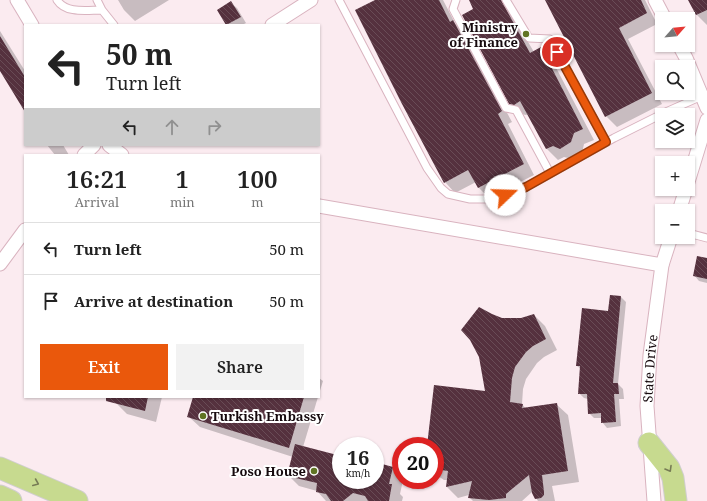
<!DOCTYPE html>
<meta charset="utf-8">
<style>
:root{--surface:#fff;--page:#f2f2f2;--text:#222;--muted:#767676;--line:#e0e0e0;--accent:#ea580c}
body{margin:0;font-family:"Noto Serif",serif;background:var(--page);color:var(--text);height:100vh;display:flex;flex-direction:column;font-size:15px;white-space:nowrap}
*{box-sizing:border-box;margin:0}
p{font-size:13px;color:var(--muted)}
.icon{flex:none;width:22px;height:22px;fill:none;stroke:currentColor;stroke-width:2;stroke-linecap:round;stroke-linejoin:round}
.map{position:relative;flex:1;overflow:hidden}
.sheet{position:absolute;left:24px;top:154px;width:296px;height:244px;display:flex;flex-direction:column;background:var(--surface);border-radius:0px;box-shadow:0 1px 3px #0004}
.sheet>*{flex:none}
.banner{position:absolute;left:24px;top:24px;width:296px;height:122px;border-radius:0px;box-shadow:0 1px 3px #0004;background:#fff;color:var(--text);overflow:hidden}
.needle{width:26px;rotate:63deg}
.controls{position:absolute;left:655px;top:12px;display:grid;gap:8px}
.controls a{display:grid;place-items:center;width:40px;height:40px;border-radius:0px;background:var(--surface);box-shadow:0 1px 3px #0004;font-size:20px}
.speed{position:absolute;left:332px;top:437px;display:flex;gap:8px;font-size:20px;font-weight:700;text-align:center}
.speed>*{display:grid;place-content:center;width:52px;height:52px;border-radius:50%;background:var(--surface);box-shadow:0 1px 3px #0004;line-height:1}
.speed small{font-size:10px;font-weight:400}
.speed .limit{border:6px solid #d22;background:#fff;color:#111}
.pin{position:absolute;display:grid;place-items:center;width:34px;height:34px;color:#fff;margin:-17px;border:2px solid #fff;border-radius:50%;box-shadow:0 1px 4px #0007}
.me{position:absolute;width:44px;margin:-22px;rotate:69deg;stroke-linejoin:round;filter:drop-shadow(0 0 3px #0008)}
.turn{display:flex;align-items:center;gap:14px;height:84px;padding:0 16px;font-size:18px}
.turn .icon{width:52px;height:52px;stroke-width:2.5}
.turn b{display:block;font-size:28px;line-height:34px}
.lanes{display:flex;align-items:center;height:38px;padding:0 16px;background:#0003;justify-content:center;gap:20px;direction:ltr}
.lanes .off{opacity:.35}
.eta{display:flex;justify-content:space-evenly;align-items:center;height:68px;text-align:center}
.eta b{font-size:24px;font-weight:600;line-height:28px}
.primary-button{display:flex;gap:8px;margin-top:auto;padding:8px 16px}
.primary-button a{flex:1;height:46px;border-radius:0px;background:var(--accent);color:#fff;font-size:16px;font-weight:600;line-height:46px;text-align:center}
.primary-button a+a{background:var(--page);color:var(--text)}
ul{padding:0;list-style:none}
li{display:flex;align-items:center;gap:12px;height:52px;padding:0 16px;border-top:1px solid var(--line)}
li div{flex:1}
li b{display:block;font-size:15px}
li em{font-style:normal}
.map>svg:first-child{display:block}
.shadow{fill:#0003}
.building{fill:url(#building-back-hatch)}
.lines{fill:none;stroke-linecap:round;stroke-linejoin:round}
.service-casing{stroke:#d9b3bf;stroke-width:9}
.minor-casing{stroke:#d9b3bf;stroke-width:15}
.primary-casing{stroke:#d0cecf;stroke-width:23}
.service{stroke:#fff;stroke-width:7}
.minor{stroke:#fff;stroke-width:13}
.primary{stroke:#c7da8f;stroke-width:21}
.oneway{stroke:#777c55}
.route-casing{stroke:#983908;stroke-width:10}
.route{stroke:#ea580c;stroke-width:7}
.poi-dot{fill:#607423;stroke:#fff;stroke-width:1.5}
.labels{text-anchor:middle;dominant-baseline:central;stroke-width:4;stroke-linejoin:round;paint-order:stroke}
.poi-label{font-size:13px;font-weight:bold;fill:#160a0e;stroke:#fff;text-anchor:end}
.street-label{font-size:13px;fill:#160a0e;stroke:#fff}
</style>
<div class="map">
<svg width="707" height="501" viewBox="0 0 707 501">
<defs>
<pattern id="building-back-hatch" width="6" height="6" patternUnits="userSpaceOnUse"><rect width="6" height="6" fill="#55313e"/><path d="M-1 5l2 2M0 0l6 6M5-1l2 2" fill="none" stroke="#694c56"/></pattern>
</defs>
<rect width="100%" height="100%" fill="#fbebf0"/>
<!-- shadow -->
<path class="shadow" d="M 118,0 L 169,0 L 135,21 L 124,10 Z
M 383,0 L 443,0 L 455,23 L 463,32 L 512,122 L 508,124 L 534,175 L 489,198 L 479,188 L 476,182 L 455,193 L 445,182 Z
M 474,0 L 502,0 L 510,8 L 512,15 L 534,52 L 541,49 L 552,60 L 594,140 L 584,144 L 582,153 L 572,159 L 564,157 L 558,160 L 547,149 L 528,114 L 526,115 L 521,114 L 510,103 L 474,10 Z
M 546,0 L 645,0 L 657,24 L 628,39 L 662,104 L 617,127 L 606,116 Z
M 689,0 L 707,0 L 707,25 L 697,15 Z
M 231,3 L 237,8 L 246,23 L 242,25 L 228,25 L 219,10 Z
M 0,31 L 25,71 L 25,109 L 0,69 Z
M 47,145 L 63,145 L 69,155 L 55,155 Z
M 707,259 L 707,283 L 699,281 L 694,275 Z
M 621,297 L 626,302 L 618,384 L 623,389 L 624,399 L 619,399 L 621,426 L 607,428 L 602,422 L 602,418 L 594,418 L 589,413 L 588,399 L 584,398 L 579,393 L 581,369 L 577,366 L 609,312 Z
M 534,315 L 545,326 L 557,350 L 544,357 L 537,363 L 526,379 L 523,389 L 522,404 L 526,409 L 556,404 L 568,415 L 579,482 L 552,486 L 555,501 L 538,501 L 532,492 L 522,501 L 473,501 L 469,497 L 469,495 L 458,498 L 447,487 L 448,480 L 444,480 L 435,474 L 435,446 L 428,446 L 486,392 L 501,319 L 521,319 Z
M 319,378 L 323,381 L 319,394 Z
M 117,397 L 162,397 L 156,422 L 127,414 L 116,403 Z
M 194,397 L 318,397 L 303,447 L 341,457 L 341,480 L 375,480 L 375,462 L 392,468 L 401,476 L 401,480 L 403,480 L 400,494 L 403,497 L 402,501 L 326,501 L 317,491 L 299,486 L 288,475 L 293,457 L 200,427 L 188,416 Z"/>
<!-- building -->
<path class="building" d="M 375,0 L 439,0 L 450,22 L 453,20 L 502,111 L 498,114 L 524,164 L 478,188 L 468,170 L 444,183 L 402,104 L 355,10 Z
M 469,0 L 501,0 L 530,53 L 541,47 L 583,129 L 574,133 L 571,142 L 560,149 L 553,146 L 546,149 L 520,101 L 514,105 L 509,104 L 462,15 L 473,9 Z
M 545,0 L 641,0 L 647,13 L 619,28 L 652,93 L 605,117 Z
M 688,0 L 707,0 L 707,10 L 696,15 Z
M 231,1 L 241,17 L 226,25 L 217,10 Z
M 0,36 L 25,77 L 25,112 L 0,71 Z
M 697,256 L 707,258 L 707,279 L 693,276 Z
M 610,295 L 621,296 L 613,383 L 618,383 L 619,394 L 614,394 L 616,422 L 601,423 L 601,413 L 588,414 L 587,394 L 578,394 L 580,366 L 576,366 L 582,308 L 608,311 Z
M 479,307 L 492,314 L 502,318 L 521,318 L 534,314 L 546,339 L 533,346 L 526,352 L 515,367 L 512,378 L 510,402 L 523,404 L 522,408 L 557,403 L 568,471 L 542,475 L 544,492 L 544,495 L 541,498 L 535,499 L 532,493 L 529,475 L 506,494 L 506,498 L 489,500 L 468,498 L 472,481 L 446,487 L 448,471 L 435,469 L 435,446 L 427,446 L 434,385 L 485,391 L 479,357 L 470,340 L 461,330 Z
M 106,397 L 148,397 L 145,411 L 106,401 Z
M 193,397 L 304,397 L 289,448 L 187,417 Z
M 295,444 L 341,456 L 341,480 L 375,480 L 375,462 L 393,467 L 389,484 L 392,484 L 389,501 L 368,501 L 365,496 L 353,493 L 343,501 L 331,501 L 326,494 L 316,492 L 317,483 L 287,476 Z"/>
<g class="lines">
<!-- service casing -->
<g class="service-casing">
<path id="service" d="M 57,0 C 66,14 87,10 102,10
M 97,0 L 102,10 L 114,25
M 339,0 L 427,168 L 441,188 L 448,194 L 470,199 L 495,199 L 526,187 L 614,138 L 668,111 L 702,96
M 456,0 L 453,9 L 506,108 L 516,110 L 550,173
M 506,0 L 529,38 L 550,39 L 606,142
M 688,233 L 707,238"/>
</g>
<!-- minor casing -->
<g class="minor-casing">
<g id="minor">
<path d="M 17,0 L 32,25"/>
<path d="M 655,0 L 665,19"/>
<path d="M 272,25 L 311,0"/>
<path d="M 679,45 L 686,58 L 707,108"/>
<path d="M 109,145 L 122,155"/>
<path d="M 84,155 L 94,145"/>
<path d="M 688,182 L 707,120"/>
<path d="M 319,206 L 662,265"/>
<path d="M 679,211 L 686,189"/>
<path d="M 0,264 L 25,230"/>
<path id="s1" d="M 654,501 L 647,406 L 650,355 L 662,265 L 671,237"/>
</g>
</g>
<!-- primary casing -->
<g class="primary-casing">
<path id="primary" d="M 649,443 L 669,468 L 673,478 L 676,501
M 0,468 L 77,501
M 0,496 L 11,501"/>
</g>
<!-- service -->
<use href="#service" class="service"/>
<!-- minor -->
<use href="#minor" class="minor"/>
<!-- primary -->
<use href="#primary" class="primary"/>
</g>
<!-- one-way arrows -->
<defs><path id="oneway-chevron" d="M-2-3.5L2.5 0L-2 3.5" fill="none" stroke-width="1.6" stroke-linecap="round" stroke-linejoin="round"/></defs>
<g class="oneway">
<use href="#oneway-chevron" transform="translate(669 469) rotate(60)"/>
<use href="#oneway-chevron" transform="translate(36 483) rotate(23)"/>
</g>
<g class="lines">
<!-- route casing -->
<g class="route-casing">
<path id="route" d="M 505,195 L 526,187 L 606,142 L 557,52"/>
</g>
<!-- route -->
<use href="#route" class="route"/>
</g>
<!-- markers -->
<g class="poi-dot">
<circle cx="526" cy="34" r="4"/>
<circle cx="203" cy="416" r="4"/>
<circle cx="314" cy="471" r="4"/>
</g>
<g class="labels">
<!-- poi labels -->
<g class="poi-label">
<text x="518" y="27">Ministry<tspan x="518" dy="15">of Finance</tspan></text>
<text x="211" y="416" text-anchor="start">Turkish Embassy</text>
<text x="306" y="471">Poso House</text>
</g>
<!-- street labels -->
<g class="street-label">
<text stroke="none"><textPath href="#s1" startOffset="133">State Drive</textPath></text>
</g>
</g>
</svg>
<div class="controls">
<a><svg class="needle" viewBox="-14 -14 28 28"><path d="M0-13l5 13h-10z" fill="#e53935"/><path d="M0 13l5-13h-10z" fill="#767676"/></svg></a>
<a><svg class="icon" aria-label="search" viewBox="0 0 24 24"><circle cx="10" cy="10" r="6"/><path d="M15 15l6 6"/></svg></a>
<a><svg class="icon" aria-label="layers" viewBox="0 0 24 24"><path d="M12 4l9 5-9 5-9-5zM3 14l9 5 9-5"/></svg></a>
<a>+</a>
<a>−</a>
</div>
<div class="speed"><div>16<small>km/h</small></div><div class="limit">20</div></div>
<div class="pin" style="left:557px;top:52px;background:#d93025"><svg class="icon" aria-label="arrive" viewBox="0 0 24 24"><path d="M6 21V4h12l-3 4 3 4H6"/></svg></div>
<svg class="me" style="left:505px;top:195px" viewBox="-20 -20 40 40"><circle r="19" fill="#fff"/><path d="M0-13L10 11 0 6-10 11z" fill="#ea580c"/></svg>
<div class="banner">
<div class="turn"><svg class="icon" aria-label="left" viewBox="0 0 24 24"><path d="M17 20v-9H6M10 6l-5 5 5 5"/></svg><div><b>50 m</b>Turn left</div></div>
<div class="lanes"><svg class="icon" aria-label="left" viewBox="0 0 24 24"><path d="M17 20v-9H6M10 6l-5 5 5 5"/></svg><svg class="icon off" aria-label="ahead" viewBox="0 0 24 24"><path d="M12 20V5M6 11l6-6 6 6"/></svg><svg class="icon off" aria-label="right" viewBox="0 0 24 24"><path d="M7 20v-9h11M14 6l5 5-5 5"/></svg></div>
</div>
<section class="sheet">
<div class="eta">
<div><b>16:21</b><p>Arrival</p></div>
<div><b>1</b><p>min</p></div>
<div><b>100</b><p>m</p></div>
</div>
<ul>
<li><svg class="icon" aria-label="left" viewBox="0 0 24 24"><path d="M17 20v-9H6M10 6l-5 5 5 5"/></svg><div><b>Turn left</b></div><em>50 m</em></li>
<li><svg class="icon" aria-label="arrive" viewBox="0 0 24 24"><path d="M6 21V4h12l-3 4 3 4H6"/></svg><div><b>Arrive at destination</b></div><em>50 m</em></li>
</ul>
<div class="primary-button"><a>Exit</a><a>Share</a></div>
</section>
</div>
